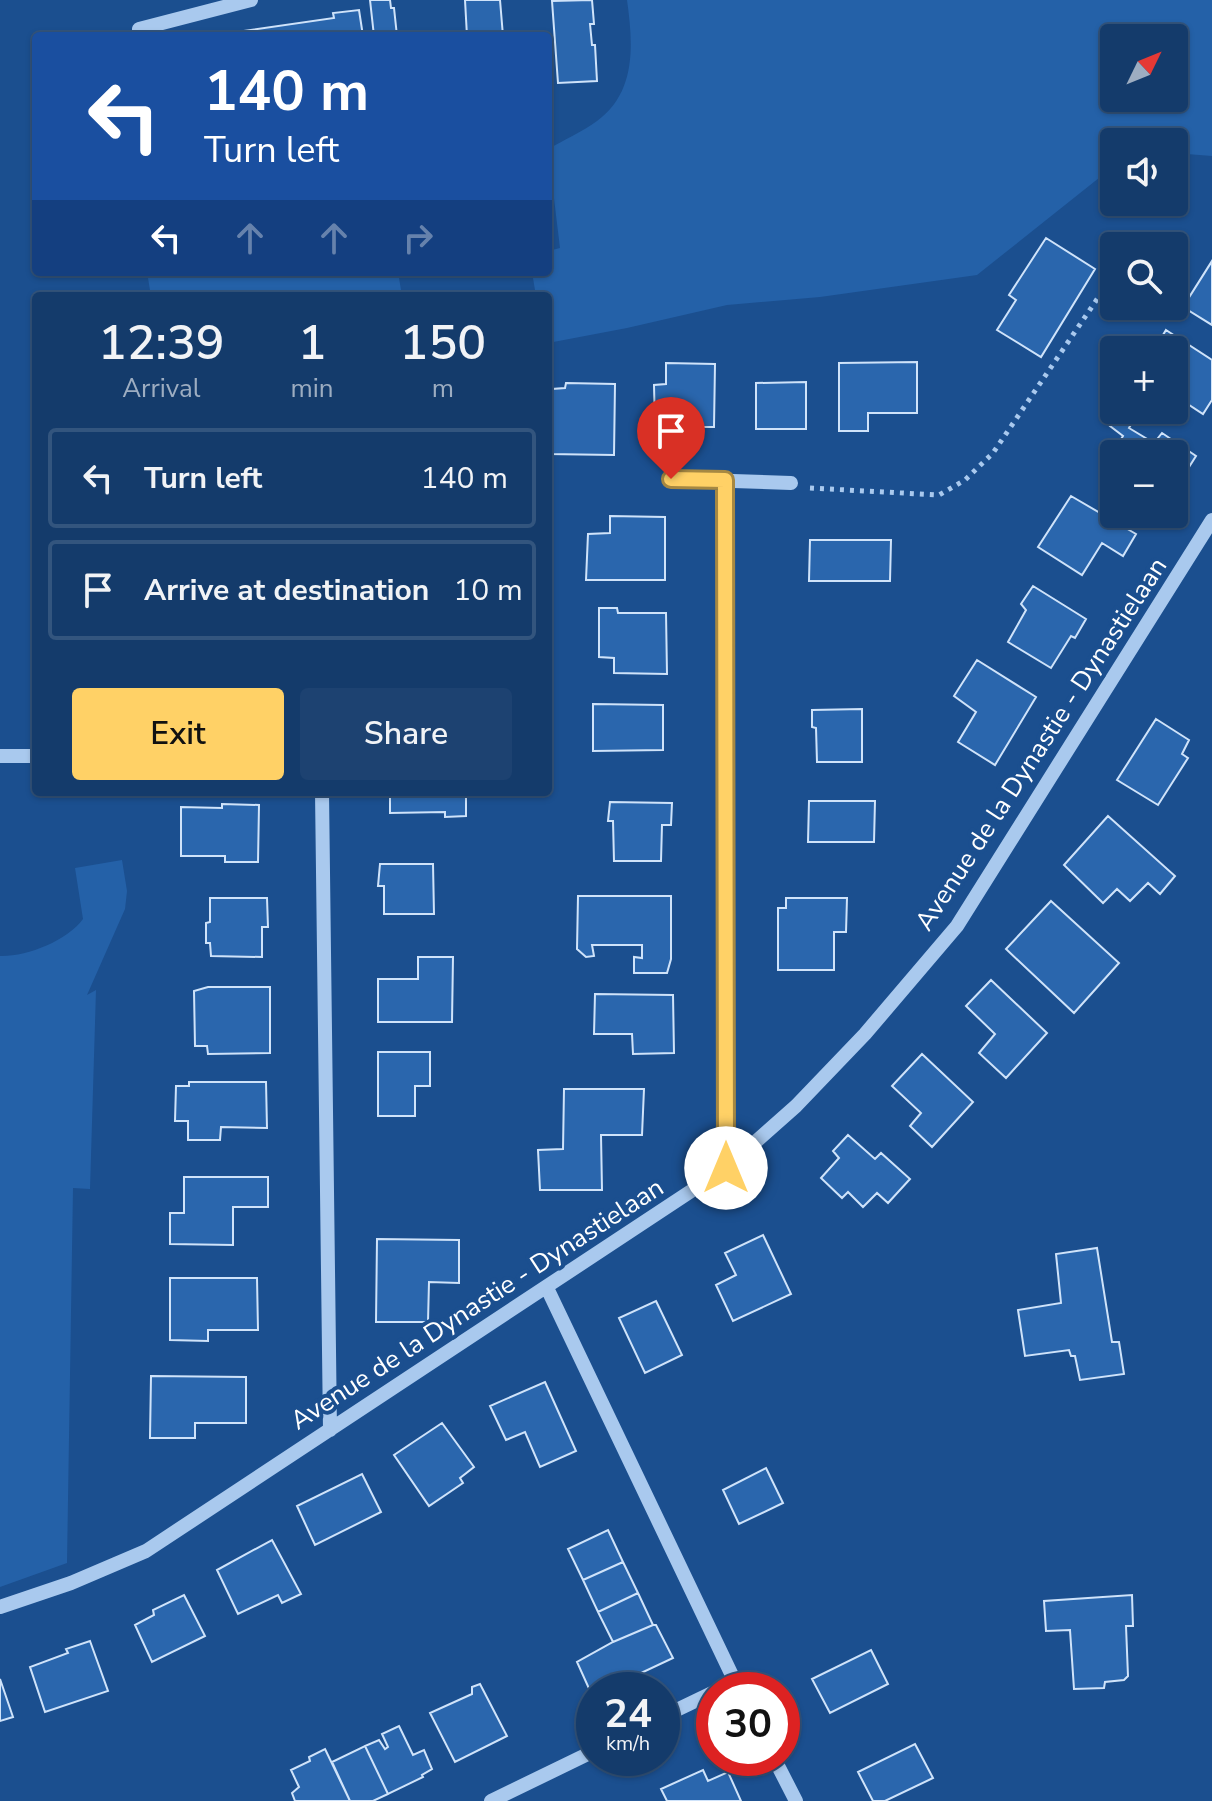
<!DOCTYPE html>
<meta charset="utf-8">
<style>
:root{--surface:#143b6b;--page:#1d4271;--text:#f1f3f6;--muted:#9dadc1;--line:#33557e;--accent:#ffd166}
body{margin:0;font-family:"Nunito Sans",sans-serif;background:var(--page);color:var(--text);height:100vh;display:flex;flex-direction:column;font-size:30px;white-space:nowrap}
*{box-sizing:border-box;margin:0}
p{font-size:26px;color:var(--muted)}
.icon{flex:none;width:44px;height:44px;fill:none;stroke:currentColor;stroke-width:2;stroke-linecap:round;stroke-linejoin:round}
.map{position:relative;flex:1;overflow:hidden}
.sheet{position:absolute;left:32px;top:292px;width:520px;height:504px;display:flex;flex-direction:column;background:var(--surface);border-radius:8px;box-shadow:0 2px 6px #0004,0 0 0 2px var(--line)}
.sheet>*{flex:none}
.top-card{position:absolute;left:32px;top:32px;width:520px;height:244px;border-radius:8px;box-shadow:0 2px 6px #0004,0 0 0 2px var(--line);background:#1a4fa0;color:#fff;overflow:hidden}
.needle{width:52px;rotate:47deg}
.buttons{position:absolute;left:1100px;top:24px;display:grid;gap:16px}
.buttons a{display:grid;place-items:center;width:88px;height:88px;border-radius:8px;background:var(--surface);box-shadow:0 2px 6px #0004,0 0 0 2px var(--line);font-size:40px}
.speed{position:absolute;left:576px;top:1672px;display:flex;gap:16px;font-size:40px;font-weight:700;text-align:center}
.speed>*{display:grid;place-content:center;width:104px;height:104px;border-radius:50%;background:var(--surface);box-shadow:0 2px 6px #0004,0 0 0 2px var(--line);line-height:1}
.speed small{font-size:20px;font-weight:400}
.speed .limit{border:12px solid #d22;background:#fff;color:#111}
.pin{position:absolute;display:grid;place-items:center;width:68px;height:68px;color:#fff;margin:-82px -34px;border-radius:50% 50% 50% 0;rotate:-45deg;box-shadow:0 0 8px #0007}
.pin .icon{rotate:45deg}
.me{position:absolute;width:88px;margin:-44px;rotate:0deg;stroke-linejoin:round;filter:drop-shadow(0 0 6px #0008)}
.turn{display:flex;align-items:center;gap:28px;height:168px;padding:0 40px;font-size:36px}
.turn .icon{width:104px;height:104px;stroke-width:2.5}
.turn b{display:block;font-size:56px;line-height:68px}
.lanes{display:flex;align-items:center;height:76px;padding:0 40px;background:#0003;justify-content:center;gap:40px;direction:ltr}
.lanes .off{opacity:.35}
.eta{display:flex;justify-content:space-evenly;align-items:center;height:136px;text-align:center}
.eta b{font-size:48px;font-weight:600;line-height:56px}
.primary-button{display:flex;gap:16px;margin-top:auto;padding:16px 40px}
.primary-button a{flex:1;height:92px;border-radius:8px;background:var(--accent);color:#111;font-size:32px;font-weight:600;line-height:92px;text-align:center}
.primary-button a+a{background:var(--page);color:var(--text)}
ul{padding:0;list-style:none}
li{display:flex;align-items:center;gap:24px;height:100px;margin:0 16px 12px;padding:0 24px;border:4px solid var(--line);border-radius:8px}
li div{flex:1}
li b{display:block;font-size:30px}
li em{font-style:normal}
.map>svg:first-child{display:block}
.green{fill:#2461a8;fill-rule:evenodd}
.building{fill:#2a66ad;stroke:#cfe3fa;stroke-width:2}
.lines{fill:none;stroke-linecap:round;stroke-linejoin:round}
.path{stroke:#a9c9ee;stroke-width:5;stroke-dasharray:4 6;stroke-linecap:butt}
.minor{stroke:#a9c9ee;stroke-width:14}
.route-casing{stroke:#a68842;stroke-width:20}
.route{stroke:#ffd166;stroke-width:14}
.labels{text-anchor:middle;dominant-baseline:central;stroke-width:8;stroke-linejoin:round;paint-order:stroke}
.street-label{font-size:26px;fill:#fff;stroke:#1b4f8f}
</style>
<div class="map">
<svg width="1212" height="1801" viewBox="0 0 1212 1801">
<rect width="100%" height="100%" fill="#1b4f8f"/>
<!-- green -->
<path class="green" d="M 627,0 L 1212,0 L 1212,156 L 1174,153 L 1174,142 L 1114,142 L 1114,166 L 977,275 L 820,297 L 727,305 L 627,328 L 548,343 L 548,296 L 536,296 L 532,272 L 548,272 L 548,251 L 560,248 L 548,149 C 564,140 582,132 597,121 C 637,92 633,43 627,0 ZM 1174,38 L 1174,98 L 1114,98 L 1114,38 Z
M 147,272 L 398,272 L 402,296 L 151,296 Z
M 122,860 L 127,891 L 125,909 L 87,995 L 96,990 L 90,1189 L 73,1188 L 67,1563 L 0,1587 L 0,956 C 26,957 67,941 83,919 L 75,868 Z"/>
<!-- building -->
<path class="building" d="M 370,0 L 390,0 L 391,8 L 394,8 L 397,36 L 374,36 Z
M 465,0 L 500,0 L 503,36 L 467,36 Z
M 592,0 L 594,24 L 590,24 L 592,45 L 595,45 L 597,81 L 558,83 L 552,1 Z
M 359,10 L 363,36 L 208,36 L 334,18 L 333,13 Z
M 1046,238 L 1095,269 L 1041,357 L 997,330 L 1016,300 L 1009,295 Z
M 1212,261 L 1212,325 L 1183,307 Z
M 1166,330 L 1212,360 L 1212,400 L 1203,414 L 1174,395 L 1174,350 L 1154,350 Z
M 917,362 L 917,413 L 868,413 L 868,431 L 839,431 L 839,363 Z
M 666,363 L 715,364 L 714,427 L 655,427 L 654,385 L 666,384 Z
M 806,382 L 806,429 L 756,429 L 756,383 Z
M 566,383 L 615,384 L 614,455 L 548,454 L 552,389 L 565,388 Z
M 1120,410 L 1127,410 L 1136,416 L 1129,428 L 1154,443 L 1162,433 L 1196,456 L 1189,467 L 1182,462 L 1174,475 L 1174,454 L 1114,454 L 1114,463 L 1108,460 L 1123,436 L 1110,426 Z
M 1071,496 L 1136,534 L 1123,556 L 1102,543 L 1082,575 L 1038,547 Z
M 610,516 L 665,517 L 665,580 L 586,580 L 588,534 L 610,533 Z
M 810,540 L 891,540 L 890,581 L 809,581 Z
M 1033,586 L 1086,619 L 1075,638 L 1071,636 L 1051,668 L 1008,642 L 1026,610 L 1021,604 Z
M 599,608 L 617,608 L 618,613 L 666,613 L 667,674 L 614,673 L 614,658 L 599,657 Z
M 31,622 L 36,622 L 36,665 L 31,665 Z
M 977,660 L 1036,697 L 995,765 L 958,742 L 976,712 L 954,696 Z
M 593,704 L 663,705 L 663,750 L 593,751 Z
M 862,709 L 862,762 L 817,762 L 816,728 L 812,727 L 812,710 Z
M 1156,719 L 1189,740 L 1182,754 L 1188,758 L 1158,805 L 1117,780 Z
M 390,792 L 466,792 L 466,816 L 445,817 L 445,812 L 390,813 Z
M 809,801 L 875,801 L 874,842 L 808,842 Z
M 610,802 L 672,803 L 671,825 L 662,825 L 661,861 L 614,861 L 613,821 L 608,821 Z
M 222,804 L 259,805 L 258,862 L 225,862 L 225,856 L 181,856 L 181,807 L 222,808 Z
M 1108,816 L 1175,876 L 1160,894 L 1148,883 L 1130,901 L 1117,889 L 1103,903 L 1064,865 Z
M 380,864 L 433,864 L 434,914 L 384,914 L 384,886 L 378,886 Z
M 578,896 L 671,896 L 671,959 L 667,973 L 634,973 L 634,957 L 642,958 L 642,945 L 592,945 L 594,956 L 586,957 L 577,949 Z
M 210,898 L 267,898 L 268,927 L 262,927 L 262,957 L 211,956 L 210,943 L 206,943 L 206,923 L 210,922 Z
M 786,898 L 847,898 L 846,932 L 834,932 L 834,970 L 778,970 L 778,908 L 786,908 Z
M 1051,901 L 1119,963 L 1074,1013 L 1006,949 Z
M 418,957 L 453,957 L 452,1022 L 378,1022 L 378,979 L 418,979 Z
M 991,980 L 1047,1033 L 1006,1078 L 979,1053 L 995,1034 L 966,1006 Z
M 208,987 L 270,987 L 270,1053 L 208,1054 L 207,1046 L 195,1046 L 194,991 Z
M 595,994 L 673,995 L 674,1053 L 633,1054 L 632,1034 L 594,1034 Z
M 378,1052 L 430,1052 L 430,1086 L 415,1086 L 415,1116 L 378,1116 Z
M 922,1054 L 973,1102 L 932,1147 L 910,1126 L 921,1113 L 892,1086 Z
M 189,1082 L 266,1082 L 267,1128 L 221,1127 L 220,1140 L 188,1140 L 188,1121 L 175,1121 L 176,1086 L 189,1086 Z
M 564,1089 L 644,1089 L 642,1135 L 601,1135 L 602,1190 L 540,1190 L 538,1150 L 563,1149 Z
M 848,1135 L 875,1159 L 881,1153 L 910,1179 L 888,1203 L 877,1193 L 863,1207 L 848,1192 L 842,1198 L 821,1178 L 839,1158 L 833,1151 Z
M 184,1177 L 268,1177 L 268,1207 L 233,1207 L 233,1245 L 170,1244 L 170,1213 L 184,1213 Z
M 763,1235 L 791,1294 L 733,1321 L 716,1285 L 736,1275 L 725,1253 Z
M 377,1239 L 459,1240 L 459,1283 L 429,1282 L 428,1322 L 376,1322 Z
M 1097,1248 L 1112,1342 L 1119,1342 L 1124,1374 L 1080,1380 L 1075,1356 L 1071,1356 L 1069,1350 L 1025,1356 L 1018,1310 L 1061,1303 L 1056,1254 Z
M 170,1278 L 257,1278 L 258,1330 L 208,1330 L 208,1341 L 170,1340 Z
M 656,1301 L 682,1355 L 645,1373 L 619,1318 Z
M 151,1376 L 246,1377 L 246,1423 L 195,1423 L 195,1438 L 150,1438 Z
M 545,1382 L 576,1451 L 540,1467 L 525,1432 L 506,1440 L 490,1406 Z
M 442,1423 L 474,1467 L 460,1478 L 463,1483 L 429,1506 L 394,1455 Z
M 766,1468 L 783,1503 L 739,1524 L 723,1490 Z
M 362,1474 L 381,1512 L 315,1545 L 297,1506 Z
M 608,1530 L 623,1562 L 583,1580 L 568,1549 Z
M 272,1540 L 301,1594 L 282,1603 L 278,1595 L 238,1614 L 217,1570 Z
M 623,1562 L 638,1593 L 598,1612 L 583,1580 Z
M 638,1593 L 653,1625 L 613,1642 L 598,1612 Z
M 184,1595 L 205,1636 L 152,1662 L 135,1625 L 154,1615 L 153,1610 Z
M 1132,1595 L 1133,1626 L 1126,1626 L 1128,1676 L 1124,1680 L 1105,1682 L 1104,1688 L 1074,1689 L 1070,1630 L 1046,1631 L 1044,1601 Z
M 653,1625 L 656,1625 L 673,1658 L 605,1690 L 594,1690 L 591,1693 L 577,1662 L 613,1642 Z
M 90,1641 L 108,1691 L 45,1712 L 30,1667 L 68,1653 L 66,1649 Z
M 871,1650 L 888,1684 L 830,1713 L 812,1679 Z
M 0,1679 L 13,1717 L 0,1721 Z
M 480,1684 L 507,1736 L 455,1762 L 430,1713 L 472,1694 L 472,1687 Z
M 399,1726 L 413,1755 L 424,1750 L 432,1769 L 422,1775 L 423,1777 L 388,1794 L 365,1746 L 379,1740 L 385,1749 L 388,1747 L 382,1734 Z
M 915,1744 L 933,1778 L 885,1801 L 873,1801 L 858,1772 Z
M 365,1746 L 388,1794 L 373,1801 L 350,1801 L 332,1762 Z
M 325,1749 L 350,1801 L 295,1801 L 292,1793 L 299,1787 L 291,1770 L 310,1761 L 309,1757 Z
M 703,1770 L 708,1781 L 728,1772 L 741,1801 L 667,1801 L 661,1789 Z"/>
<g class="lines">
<!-- path -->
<path class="path" d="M 810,488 L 939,495 L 965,480 L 993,453 L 1108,283"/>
<!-- minor -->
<path class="minor" d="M 139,29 L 251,0
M 671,479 L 791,483
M 725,480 L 726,1168
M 0,756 L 36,756
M 322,792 L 330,1430
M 547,1288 L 739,1690
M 0,1607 L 71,1583 L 146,1551 L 726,1168 L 796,1106 L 865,1034 L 957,926 L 1212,520
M 662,1717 L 714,1692
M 774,1758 L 796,1801
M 491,1801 L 594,1751"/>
</g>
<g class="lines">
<!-- route casing -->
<g class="route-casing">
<path id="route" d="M 671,479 L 725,480 L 726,1168"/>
</g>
<!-- route -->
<use href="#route" class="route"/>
</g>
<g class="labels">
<!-- street labels -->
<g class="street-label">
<text transform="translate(1041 744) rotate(-57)">Avenue de la Dynastie - Dynastielaan</text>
<text transform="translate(477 1304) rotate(-33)">Avenue de la Dynastie - Dynastielaan</text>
</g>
</g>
</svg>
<div class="buttons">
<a><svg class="needle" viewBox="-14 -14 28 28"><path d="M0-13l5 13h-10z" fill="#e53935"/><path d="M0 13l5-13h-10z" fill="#9dadc1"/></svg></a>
<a><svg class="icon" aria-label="sound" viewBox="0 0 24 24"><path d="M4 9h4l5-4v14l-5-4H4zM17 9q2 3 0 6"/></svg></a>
<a><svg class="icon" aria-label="search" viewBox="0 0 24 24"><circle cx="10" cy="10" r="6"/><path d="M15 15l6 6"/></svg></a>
<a>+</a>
<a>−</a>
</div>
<div class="speed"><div>24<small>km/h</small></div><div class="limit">30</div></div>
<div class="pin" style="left:671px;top:479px;background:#d93025"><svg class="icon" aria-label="arrive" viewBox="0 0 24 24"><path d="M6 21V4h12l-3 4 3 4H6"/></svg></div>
<svg class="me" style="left:726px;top:1168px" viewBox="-20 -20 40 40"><circle r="19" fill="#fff"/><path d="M0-13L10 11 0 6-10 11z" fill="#ffd166"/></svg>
<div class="top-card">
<div class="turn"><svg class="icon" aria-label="left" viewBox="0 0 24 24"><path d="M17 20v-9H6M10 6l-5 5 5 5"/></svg><div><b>140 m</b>Turn left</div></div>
<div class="lanes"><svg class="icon" aria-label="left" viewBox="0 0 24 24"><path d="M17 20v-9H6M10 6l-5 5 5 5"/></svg><svg class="icon off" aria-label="ahead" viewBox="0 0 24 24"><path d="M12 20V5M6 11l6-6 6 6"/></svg><svg class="icon off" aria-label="ahead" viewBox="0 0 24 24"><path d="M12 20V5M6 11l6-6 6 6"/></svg><svg class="icon off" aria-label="right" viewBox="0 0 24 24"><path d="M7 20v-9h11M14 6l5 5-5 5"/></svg></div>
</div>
<section class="sheet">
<div class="eta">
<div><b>12:39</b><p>Arrival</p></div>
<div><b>1</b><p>min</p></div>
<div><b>150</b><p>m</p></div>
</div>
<ul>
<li><svg class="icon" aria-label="left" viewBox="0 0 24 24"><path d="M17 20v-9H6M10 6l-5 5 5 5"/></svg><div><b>Turn left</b></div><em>140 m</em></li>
<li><svg class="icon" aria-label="arrive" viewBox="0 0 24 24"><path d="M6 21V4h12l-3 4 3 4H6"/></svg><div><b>Arrive at destination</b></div><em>10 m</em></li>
</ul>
<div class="primary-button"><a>Exit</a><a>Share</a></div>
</section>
</div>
